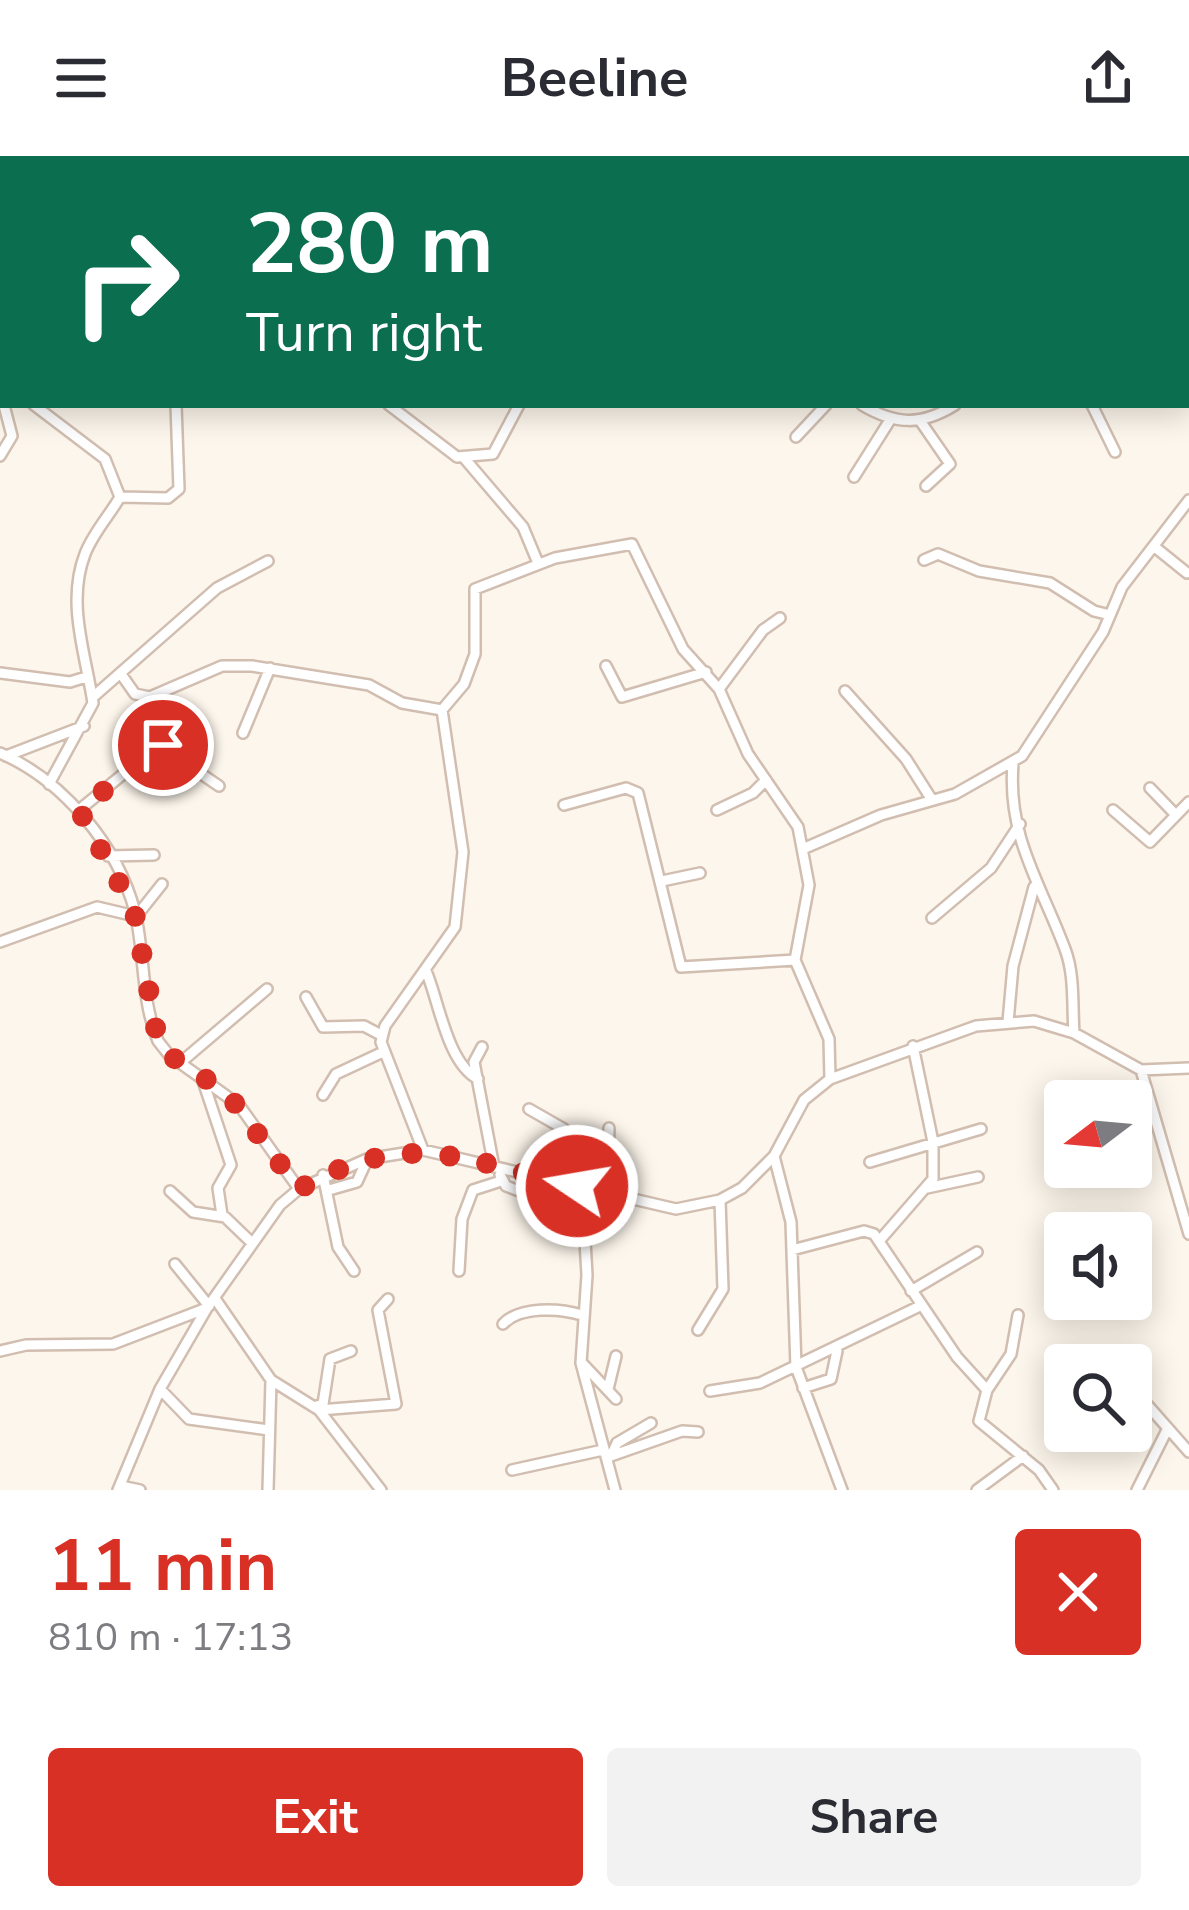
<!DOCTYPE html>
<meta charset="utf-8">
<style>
:root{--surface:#fff;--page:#f2f2f3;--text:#2b2b33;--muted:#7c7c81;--accent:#d93025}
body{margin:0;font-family:"Nunito Sans",sans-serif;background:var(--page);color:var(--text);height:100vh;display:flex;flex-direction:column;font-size:45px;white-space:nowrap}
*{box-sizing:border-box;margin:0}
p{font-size:39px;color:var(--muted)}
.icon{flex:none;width:66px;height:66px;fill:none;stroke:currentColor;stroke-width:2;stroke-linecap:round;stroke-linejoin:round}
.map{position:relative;height:1334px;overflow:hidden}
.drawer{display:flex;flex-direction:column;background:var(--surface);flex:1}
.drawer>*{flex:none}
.guide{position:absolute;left:0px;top:0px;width:1191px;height:252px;box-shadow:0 6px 30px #0003;background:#0b6e4f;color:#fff;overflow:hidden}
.needle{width:78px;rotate:254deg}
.controls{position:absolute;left:1044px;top:924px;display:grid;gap:24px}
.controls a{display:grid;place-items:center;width:108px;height:108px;border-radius:12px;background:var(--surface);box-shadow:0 6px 30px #0003;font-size:60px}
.pin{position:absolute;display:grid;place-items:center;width:102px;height:102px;color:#fff;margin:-51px;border:6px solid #fff;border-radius:50%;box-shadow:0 3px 12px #0007}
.me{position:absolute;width:132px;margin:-66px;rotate:282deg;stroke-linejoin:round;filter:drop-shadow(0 0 9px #0008)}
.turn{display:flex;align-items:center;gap:42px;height:252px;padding:0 48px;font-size:54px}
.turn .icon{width:156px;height:156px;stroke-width:2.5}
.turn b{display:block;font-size:84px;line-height:102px}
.round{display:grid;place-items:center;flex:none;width:126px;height:126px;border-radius:12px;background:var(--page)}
.summary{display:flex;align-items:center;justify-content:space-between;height:204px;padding:0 48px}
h1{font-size:72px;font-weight:700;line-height:90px;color:var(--accent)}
.button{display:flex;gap:24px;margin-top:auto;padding:24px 48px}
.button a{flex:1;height:138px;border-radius:12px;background:var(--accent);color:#fff;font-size:48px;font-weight:700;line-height:138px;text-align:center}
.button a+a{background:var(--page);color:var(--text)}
header{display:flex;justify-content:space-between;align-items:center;height:156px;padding:0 48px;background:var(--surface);font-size:54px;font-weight:700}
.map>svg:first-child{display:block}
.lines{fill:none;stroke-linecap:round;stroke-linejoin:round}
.river{stroke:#bfe3e8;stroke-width:12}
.street-casing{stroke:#d1beb0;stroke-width:14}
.street{stroke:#fff;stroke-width:9}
.route{stroke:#d93025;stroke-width:21;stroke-dasharray:0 37.8}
</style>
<header><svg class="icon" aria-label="menu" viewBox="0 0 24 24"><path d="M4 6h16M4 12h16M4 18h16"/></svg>Beeline<svg class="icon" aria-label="share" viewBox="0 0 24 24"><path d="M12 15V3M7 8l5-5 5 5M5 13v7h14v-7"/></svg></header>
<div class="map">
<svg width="1189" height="1334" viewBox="0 0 1189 1334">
<rect width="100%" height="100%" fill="#fdf6ec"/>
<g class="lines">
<!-- river -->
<path class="river" d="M 229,3 L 230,0
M 0,171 L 3,170"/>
<!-- street casing -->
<g class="street-casing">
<path id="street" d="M 104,0 L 107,3
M 502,0 L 505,3
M 712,0 L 715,3
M 849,0 L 850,3
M 69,3 L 69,0
M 756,3 L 757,0
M 1188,190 L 1189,190
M 34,249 L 105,303 L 120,341 C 109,360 93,377 85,398 C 66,447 86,499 93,547 L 49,628
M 389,249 L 457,301 L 493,298 L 519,249
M 862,249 C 896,269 921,270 955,249
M 1092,249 L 1115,296
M 921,266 L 950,308 L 926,330
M 796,281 L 826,249
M 0,300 L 12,280 L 4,249
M 465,303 L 523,371 L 538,407
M 854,321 L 890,264
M 120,341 L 168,342 L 179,333 L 176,249
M 1156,392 L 1187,417
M 924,404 L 938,398 L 979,415 L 1050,427 L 1094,455 L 1110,459
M 606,510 L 622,541 L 706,516
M 0,517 L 70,526 L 86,521
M 121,518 L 135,538 L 150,541 L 222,510 L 252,510 L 369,529 L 402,547 L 442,554 L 463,696 L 455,771 L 385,870 L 381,886 L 423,994
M 719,533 L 763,474 L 780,462
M 845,535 L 906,603 L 932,644
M 93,541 L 217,432 L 268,405
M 442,554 L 464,528 L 475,498 L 475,433 L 555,402 L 632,388 L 683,493 L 719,533 L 748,598 L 798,671 L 809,729 L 795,804 L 829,883 L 830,923
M 243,577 L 270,512
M 0,597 C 63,624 118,690 135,756 C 145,799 141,844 158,885 L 169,899 L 239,949 L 299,1033
M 6,600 L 84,570
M 1013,608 C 1007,681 1041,728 1065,793 C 1075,819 1072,850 1074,877
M 1150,632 L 1175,658
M 564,649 L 626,632 L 638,637 L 681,811 L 795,804
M 79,654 L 159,589 L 219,630
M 717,654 L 753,637 L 766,624
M 1113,654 L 1150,686 L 1189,646
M 805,692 L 881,659 L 955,638 L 1022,600 L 1103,476 L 1122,431 L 1189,344
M 108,700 L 154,699
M 662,725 L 700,717
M 135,762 L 162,728
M 932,762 L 991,712 L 1020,668
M 0,786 L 97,751 L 135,760
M 426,815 C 439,845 447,907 478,923
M 306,841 L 323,871 L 364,870 L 381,879
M 1008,866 L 1013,810 L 1034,731
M 482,891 L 474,906 L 494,1011
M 180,907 L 267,833
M 1141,914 L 1189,1078
M 203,925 L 231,1009 L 218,1032 L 222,1059
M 323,939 L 336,918 L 383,896
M 529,953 L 564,973 L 577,1030
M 774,1000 L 791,1066 L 796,1211 L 842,1334
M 870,1006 L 981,973
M 323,1019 L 338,1091 L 354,1115
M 500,1019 L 506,1030 L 537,1042
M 927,1032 L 978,1021
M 582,1033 L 587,1119 L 581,1207 L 615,1334
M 329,1034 L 357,1026 L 367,1004
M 170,1035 L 193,1056 L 225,1061 L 252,1087
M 607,1040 L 609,972
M 880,1084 L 933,1023 L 933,986 L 913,890
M 792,1094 L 864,1075 L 874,1078 L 957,1201 L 987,1234 L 979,1265 L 1039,1314 L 1053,1334
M 175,1108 L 209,1150
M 459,1115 L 462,1063 L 473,1034 L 501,1025
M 911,1135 L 977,1096
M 216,1144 L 271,1224 L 319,1254 L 381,1334
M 503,1168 C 520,1150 559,1152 582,1159
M 698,1174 L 723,1133 L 720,1044
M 0,1195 L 26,1189 L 113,1188 L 207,1152 L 280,1049 L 299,1033 L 367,1003 L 423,994 L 676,1053 L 720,1044 L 742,1032 L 774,1000 L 804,944 L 830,923 L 976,870 L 1034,865 L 1074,877 L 1141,914 L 1189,912
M 583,1208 L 616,1243
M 803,1232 L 831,1223 L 837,1195
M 160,1233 L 189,1263 L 269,1274
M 608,1233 L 616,1200
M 987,1234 L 1011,1198 L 1018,1159
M 710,1235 L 760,1227 L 922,1149
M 1143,1244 L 1189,1296
M 314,1251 L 323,1248 L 330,1203 L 351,1195
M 319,1254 L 396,1248 L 378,1154 L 388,1143
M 612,1298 L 617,1287 L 651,1267
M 611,1300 L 682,1275 L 698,1276
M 512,1314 L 603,1294
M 121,1330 L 140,1334
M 118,1334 L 160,1233 L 207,1152
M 268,1334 L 271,1224
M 977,1334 L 1023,1300
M 1137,1334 L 1168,1272"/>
</g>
<!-- street -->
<use href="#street" class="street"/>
</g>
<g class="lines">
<!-- route -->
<path class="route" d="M 163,589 L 79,654 L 134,754 L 158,885 L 169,899 L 227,937 L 299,1033 C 410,970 464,1005 577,1030"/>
</g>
</svg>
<div class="controls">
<a><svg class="needle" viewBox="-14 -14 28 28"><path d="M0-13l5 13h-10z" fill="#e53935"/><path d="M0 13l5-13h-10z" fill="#7c7c81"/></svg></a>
<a><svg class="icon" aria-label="sound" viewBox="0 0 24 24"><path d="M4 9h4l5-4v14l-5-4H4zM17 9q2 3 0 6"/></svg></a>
<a><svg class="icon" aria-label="search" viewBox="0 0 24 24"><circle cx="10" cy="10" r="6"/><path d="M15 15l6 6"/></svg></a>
</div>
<div class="pin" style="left:163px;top:589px;background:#d93025"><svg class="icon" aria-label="arrive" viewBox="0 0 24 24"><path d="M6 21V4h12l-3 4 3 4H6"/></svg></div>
<svg class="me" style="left:577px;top:1030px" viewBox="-20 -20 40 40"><circle r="17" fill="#d93025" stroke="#fff" stroke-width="3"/><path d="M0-11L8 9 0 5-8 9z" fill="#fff"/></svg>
<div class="guide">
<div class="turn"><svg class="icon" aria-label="right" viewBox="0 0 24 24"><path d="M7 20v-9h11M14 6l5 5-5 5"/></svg><div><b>280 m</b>Turn right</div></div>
</div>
</div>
<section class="drawer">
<div class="summary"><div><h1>11 min</h1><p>810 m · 17:13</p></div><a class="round" style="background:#d93025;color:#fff"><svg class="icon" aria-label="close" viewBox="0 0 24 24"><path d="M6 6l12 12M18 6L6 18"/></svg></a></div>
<div class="button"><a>Exit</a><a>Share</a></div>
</section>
